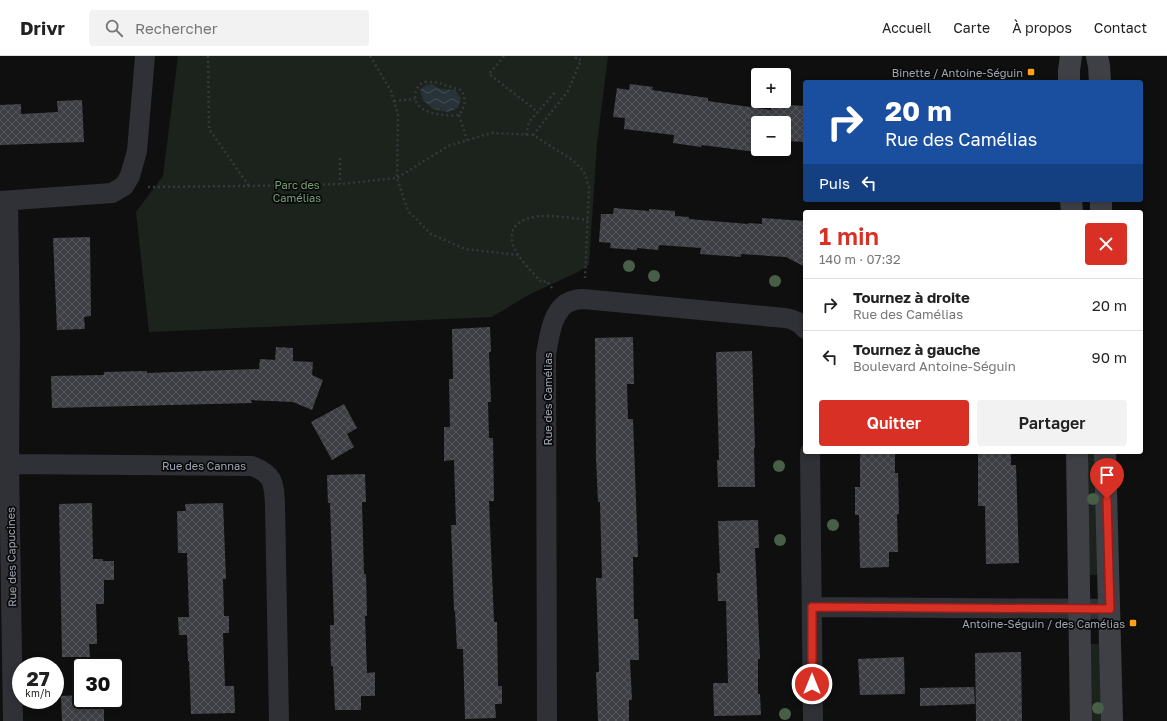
<!DOCTYPE html>
<html lang="fr">
<meta charset="utf-8">
<style>
:root{--surface:#fff;--page:#f2f2f2;--text:#222;--muted:#767676;--line:#e0e0e0;--accent:#d93025}
body{margin:0;font-family:"Golos Text",sans-serif;background:var(--page);color:var(--text);height:100vh;display:flex;flex-direction:column;font-size:15px;white-space:nowrap}
*{box-sizing:border-box;margin:0}
p{font-size:13px;color:var(--muted)}
.icon{flex:none;width:22px;height:22px;fill:none;stroke:currentColor;stroke-width:2;stroke-linecap:round;stroke-linejoin:round}
.map{position:relative;flex:1;overflow:hidden}
.sheet{position:absolute;left:803px;top:154px;width:340px;height:244px;display:flex;flex-direction:column;background:var(--surface);border-radius:4px;box-shadow:0 2px 6px #0003}
.sheet>*{flex:none}
.banner{position:absolute;left:803px;top:24px;width:340px;height:122px;border-radius:4px;box-shadow:0 2px 6px #0003;background:#1a4fa0;color:#fff;overflow:hidden}
.tools{position:absolute;left:751px;top:12px;display:grid;gap:8px}
.tools a{display:grid;place-items:center;width:40px;height:40px;border-radius:4px;background:var(--surface);box-shadow:0 2px 6px #0003;font-size:20px}
.speed{position:absolute;left:12px;top:601px;display:flex;gap:8px;font-size:20px;font-weight:700;text-align:center}
.speed>*{display:grid;place-content:center;width:52px;height:52px;border-radius:50%;background:var(--surface);box-shadow:0 2px 6px #0003;line-height:1}
.speed small{font-size:10px;font-weight:400}
.speed .limit{border:2px solid #111;border-radius:6px;background:#fff;color:#111}
.pin{position:absolute;display:grid;place-items:center;width:34px;height:34px;color:#fff;margin:-41px -17px;border-radius:50% 50% 50% 0;rotate:-45deg;box-shadow:0 0 4px #0007}
.pin .icon{rotate:45deg}
.me{position:absolute;width:44px;margin:-22px;rotate:0deg;stroke-linejoin:round;filter:drop-shadow(0 0 3px #0008)}
.turn{display:flex;align-items:center;gap:14px;height:84px;padding:0 16px;font-size:18px}
.turn .icon{width:52px;height:52px;stroke-width:2.5}
.turn b{display:block;font-size:28px;line-height:34px}
.then{display:flex;align-items:center;height:38px;padding:0 16px;background:#0003;gap:8px;font-size:15px}
.round{display:grid;place-items:center;flex:none;width:42px;height:42px;border-radius:4px;background:var(--page)}
.headline{display:flex;align-items:center;justify-content:space-between;height:68px;padding:0 16px}
h1{font-size:24px;font-weight:600;line-height:30px;color:var(--accent)}
.primary-button{display:flex;gap:8px;margin-top:auto;padding:8px 16px}
.primary-button a{flex:1;height:46px;border-radius:4px;background:var(--accent);color:#fff;font-size:16px;font-weight:600;line-height:46px;text-align:center}
.primary-button a+a{background:var(--page);color:var(--text)}
ul{padding:0;list-style:none}
li{display:flex;align-items:center;gap:12px;height:52px;padding:0 16px;border-top:1px solid var(--line)}
li div{flex:1}
li b{display:block;font-size:15px}
li em{font-style:normal}
header{display:flex;align-items:center;gap:24px;box-sizing:border-box;height:56px;padding:0 20px;background:var(--surface);border-bottom:1px solid var(--line)}
header strong{font-size:19px}
nav{display:flex;gap:22px;margin-inline-start:auto;font-size:14px}
.search{width:280px;height:36px;background:var(--page);display:flex;align-items:center;gap:10px;box-sizing:border-box;padding:0 14px;border-radius:4px;color:var(--muted);font-size:15px}
.map>svg:first-child{display:block}
.green{fill:#1b231c}
.water{fill:url(#water-waves)}
.building{fill:url(#building-cross-hatch)}
.lines{fill:none;stroke-linecap:round;stroke-linejoin:round}
.path{stroke:#36383d;stroke-width:2.5;stroke-dasharray:2 3;stroke-linecap:butt}
.street{stroke:#303136;stroke-width:20}
.secondary{stroke:#3e4046;stroke-width:22}
.tree{fill:#475e47}
.route-casing{stroke:#8d1f18;stroke-width:10}
.route{stroke:#d93025;stroke-width:7}
.poi-dot{fill:#fd9f1a;stroke:#0a0a0b;stroke-width:1.5}
.labels{text-anchor:middle;dominant-baseline:central;stroke-width:3.5;stroke-linejoin:round;paint-order:stroke}
.poi-label{font-size:11px;fill:#9fa6b2;stroke:#0a0a0b;text-anchor:end}
.park-label{font-size:11px;fill:#759f74;stroke:#0a0a0b}
.street-label{font-size:11px;fill:#9fa6b2;stroke:#0a0a0b}
</style>
<header>
<strong>Drivr</strong>
<div class="search"><svg class="icon" aria-label="search" viewBox="0 0 24 24"><circle cx="10" cy="10" r="6"/><path d="M15 15l6 6"/></svg>Rechercher</div>
<nav><a>Accueil</a><a>Carte</a><a>À propos</a><a>Contact</a></nav>
</header>
<div class="map">
<svg width="1167" height="665" viewBox="0 0 1167 665">
<defs>
<pattern id="water-waves" width="16" height="10" patternUnits="userSpaceOnUse"><rect width="16" height="10" fill="#283339"/><path d="M0 5q4-4 8 0t8 0" fill="none" stroke="#444e53"/></pattern>
<pattern id="building-cross-hatch" width="8" height="8" patternUnits="userSpaceOnUse"><rect width="8" height="8" fill="#3e3f44"/><path d="M0 0l8 8M0 8l8-8" fill="none" stroke="#57585d"/></pattern>
</defs>
<rect width="100%" height="100%" fill="#0f0f10"/>
<!-- green -->
<path class="green" d="M 178,0 L 608,0 L 597,88 L 589,209 L 576,217 L 530,238 L 492,261 L 149,276 L 136,156 L 163,120 Z
M 1086,396 L 1099,396 L 1101,519 L 1087,519 Z
M 1089,588 L 1103,588 L 1104,665 L 1090,665 Z"/>
<!-- water -->
<path class="water" d="M 432,28 L 440,33 L 455,34 L 461,42 L 458,52 L 448,56 L 433,53 L 423,44 L 420,34 L 426,29 Z"/>
<!-- building -->
<path class="building" d="M 630,28 L 653,31 L 652,34 L 708,42 L 708,45 L 771,54 L 771,48 L 805,50 L 805,86 L 784,85 L 784,67 L 758,67 L 758,83 L 756,96 L 702,89 L 701,91 L 673,87 L 674,79 L 624,73 L 625,62 L 613,61 L 617,32 L 629,34 Z
M 82,44 L 84,86 L 0,89 L 0,49 L 21,48 L 21,58 L 58,56 L 57,45 Z
M 614,152 L 649,155 L 649,153 L 675,155 L 675,160 L 689,161 L 689,163 L 748,168 L 748,167 L 762,168 L 762,162 L 805,165 L 805,211 L 786,201 L 741,198 L 741,201 L 700,198 L 701,192 L 659,189 L 658,194 L 637,192 L 637,194 L 610,192 L 611,187 L 599,186 L 601,158 L 613,158 Z
M 90,181 L 91,260 L 84,261 L 85,273 L 57,274 L 53,182 Z
M 490,271 L 491,296 L 489,296 L 491,346 L 488,346 L 489,382 L 493,382 L 494,445 L 489,445 L 491,493 L 494,566 L 497,566 L 498,630 L 502,630 L 502,648 L 495,648 L 496,662 L 465,663 L 463,593 L 457,593 L 455,555 L 454,555 L 451,469 L 456,469 L 454,404 L 444,405 L 444,371 L 450,371 L 449,323 L 453,323 L 452,273 Z
M 633,281 L 634,328 L 627,328 L 628,363 L 633,363 L 635,416 L 638,501 L 633,501 L 634,563 L 638,563 L 639,604 L 630,604 L 632,644 L 629,644 L 629,665 L 598,665 L 596,616 L 599,616 L 596,522 L 602,522 L 600,446 L 598,446 L 596,403 L 595,282 Z
M 276,291 L 293,292 L 293,305 L 313,306 L 312,319 L 323,324 L 312,354 L 293,346 L 251,344 L 252,347 L 52,352 L 51,320 L 104,319 L 104,316 L 147,315 L 147,317 L 259,313 L 260,303 L 275,304 Z
M 752,295 L 755,392 L 754,392 L 755,431 L 718,431 L 717,404 L 719,404 L 716,296 Z
M 344,348 L 357,372 L 347,378 L 354,391 L 332,404 L 311,366 Z
M 860,396 L 895,396 L 895,417 L 898,417 L 899,458 L 897,458 L 898,496 L 889,496 L 889,511 L 860,512 L 859,459 L 855,459 L 855,431 L 860,431 Z
M 978,396 L 1011,396 L 1011,409 L 1016,409 L 1019,507 L 986,508 L 985,450 L 978,450 Z
M 365,418 L 366,446 L 362,446 L 364,518 L 366,518 L 367,560 L 365,560 L 367,617 L 375,616 L 375,640 L 361,640 L 361,654 L 335,654 L 333,610 L 331,610 L 330,569 L 334,569 L 332,507 L 330,447 L 328,447 L 327,419 Z
M 92,447 L 93,503 L 103,503 L 103,505 L 114,505 L 114,524 L 104,524 L 104,548 L 96,548 L 97,588 L 89,588 L 90,601 L 62,601 L 59,448 Z
M 223,447 L 226,523 L 223,523 L 224,560 L 229,560 L 229,577 L 223,577 L 225,630 L 234,630 L 235,657 L 191,658 L 189,605 L 188,605 L 187,579 L 179,579 L 178,561 L 189,561 L 187,497 L 178,497 L 177,455 L 186,455 L 185,448 Z
M 758,464 L 759,492 L 755,492 L 760,603 L 758,603 L 758,638 L 760,638 L 761,659 L 714,660 L 713,627 L 728,627 L 726,545 L 718,545 L 717,517 L 720,517 L 718,465 Z
M 1021,596 L 1022,665 L 976,665 L 975,597 Z
M 904,601 L 905,638 L 860,639 L 858,603 Z
M 974,631 L 975,648 L 920,650 L 920,632 Z
M 81,639 L 81,644 L 104,644 L 104,665 L 62,665 L 61,640 Z"/>
<g class="lines">
<!-- path -->
<path class="path" d="M 208,0 L 209,73 L 249,130
M 370,0 L 391,35 L 398,59 L 397,122 L 408,155 L 431,178 L 465,193 L 518,199
M 504,0 L 489,18 L 538,56
M 425,26 L 435,26 L 461,34 C 467,43 465,51 459,59 C 444,61 409,57 416,35 C 418,30 420,27 425,26 Z
M 394,45 L 415,43
M 459,59 L 467,84
M 526,79 L 529,66 L 556,35
M 533,79 L 568,35 L 581,4 L 576,3 L 576,0
M 340,102 L 340,128
M 148,131 L 250,130 L 340,128 L 397,122 L 448,90 L 491,77 L 533,79 L 571,103 L 580,111 L 585,118 L 589,132 L 585,222
M 552,232 L 547,225 L 541,226 C 532,215 518,203 513,189 C 511,185 512,178 513,174 C 524,152 568,162 588,164"/>
<!-- street -->
<path class="street" d="M 0,145 L 112,137 L 124,130 L 130,120 L 137,95 L 145,0
M 8,145 L 10,282 L 9,408 L 13,665
M 810,396 L 813,665
M 9,408 L 252,410 C 273,418 274,426 275,448 L 279,665
M 812,551 L 1110,553
M 547,665 L 546,299 C 550,275 553,243 583,243 L 785,262 C 794,263 800,266 805,273"/>
<!-- secondary -->
<path class="secondary" d="M 1097,0 L 1099,10 L 1100,26
M 1069,26 L 1069,14 L 1071,0
M 1071,144 L 1072,156
M 1101,144 L 1101,156
M 1077,396 L 1081,665
M 1105,396 L 1112,665"/>
</g>
<!-- trees -->
<g class="tree">
<circle cx="629" cy="210" r="6"/>
<circle cx="654" cy="220" r="6"/>
<circle cx="775" cy="225" r="6"/>
<circle cx="779" cy="410" r="6"/>
<circle cx="1093" cy="443" r="6"/>
<circle cx="833" cy="469" r="6"/>
<circle cx="780" cy="484" r="6"/>
<circle cx="1098" cy="652" r="6"/>
<circle cx="785" cy="658" r="6"/>
</g>
<g class="lines">
<!-- route casing -->
<g class="route-casing">
<path id="route" d="M 812,628 L 812,551 L 1110,553 L 1107,443"/>
</g>
<!-- route -->
<use href="#route" class="route"/>
</g>
<!-- markers -->
<g class="poi-dot">
<rect x="1027" y="12" width="8" height="8" rx="2"/>
<rect x="1129" y="563" width="8" height="8" rx="2"/>
</g>
<g class="labels">
<!-- poi labels -->
<g class="poi-label">
<text x="1023" y="16">Binette / Antoine-Séguin</text>
<text x="1125" y="567">Antoine-Séguin / des Camélias</text>
</g>
<!-- park labels -->
<g class="park-label">
<text x="297" y="128">Parc des<tspan x="297" dy="13">Camélias</tspan></text>
</g>
<!-- street labels -->
<g class="street-label">
<text transform="translate(547 343) rotate(-90)">Rue des Camélias</text>
<text x="204" y="409">Rue des Cannas</text>
<text transform="translate(11 501) rotate(-91)">Rue des Capucines</text>
</g>
</g>
</svg>
<div class="tools">
<a>+</a>
<a>−</a>
</div>
<div class="speed"><div>27<small>km/h</small></div><div class="limit">30</div></div>
<div class="pin" style="left:1107px;top:443px;background:#d93025"><svg class="icon" aria-label="arrive" viewBox="0 0 24 24"><path d="M6 21V4h12l-3 4 3 4H6"/></svg></div>
<svg class="me" style="left:812px;top:628px" viewBox="-20 -20 40 40"><circle r="17" fill="#d93025" stroke="#fff" stroke-width="3"/><path d="M0-11L8 9 0 5-8 9z" fill="#fff"/></svg>
<div class="banner">
<div class="turn"><svg class="icon" aria-label="right" viewBox="0 0 24 24"><path d="M7 20v-9h11M14 6l5 5-5 5"/></svg><div><b>20 m</b>Rue des Camélias</div></div>
<div class="then">Puis<svg class="icon" aria-label="left" viewBox="0 0 24 24"><path d="M17 20v-9H6M10 6l-5 5 5 5"/></svg></div>
</div>
<section class="sheet">
<div class="headline"><div><h1>1 min</h1><p>140 m · 07:32</p></div><a class="round" style="background:#d93025;color:#fff"><svg class="icon" aria-label="close" viewBox="0 0 24 24"><path d="M6 6l12 12M18 6L6 18"/></svg></a></div>
<ul>
<li><svg class="icon" aria-label="right" viewBox="0 0 24 24"><path d="M7 20v-9h11M14 6l5 5-5 5"/></svg><div><b>Tournez à droite</b><p>Rue des Camélias</p></div><em>20 m</em></li>
<li><svg class="icon" aria-label="left" viewBox="0 0 24 24"><path d="M17 20v-9H6M10 6l-5 5 5 5"/></svg><div><b>Tournez à gauche</b><p>Boulevard Antoine-Séguin</p></div><em>90 m</em></li>
</ul>
<div class="primary-button"><a>Quitter</a><a>Partager</a></div>
</section>
</div>
